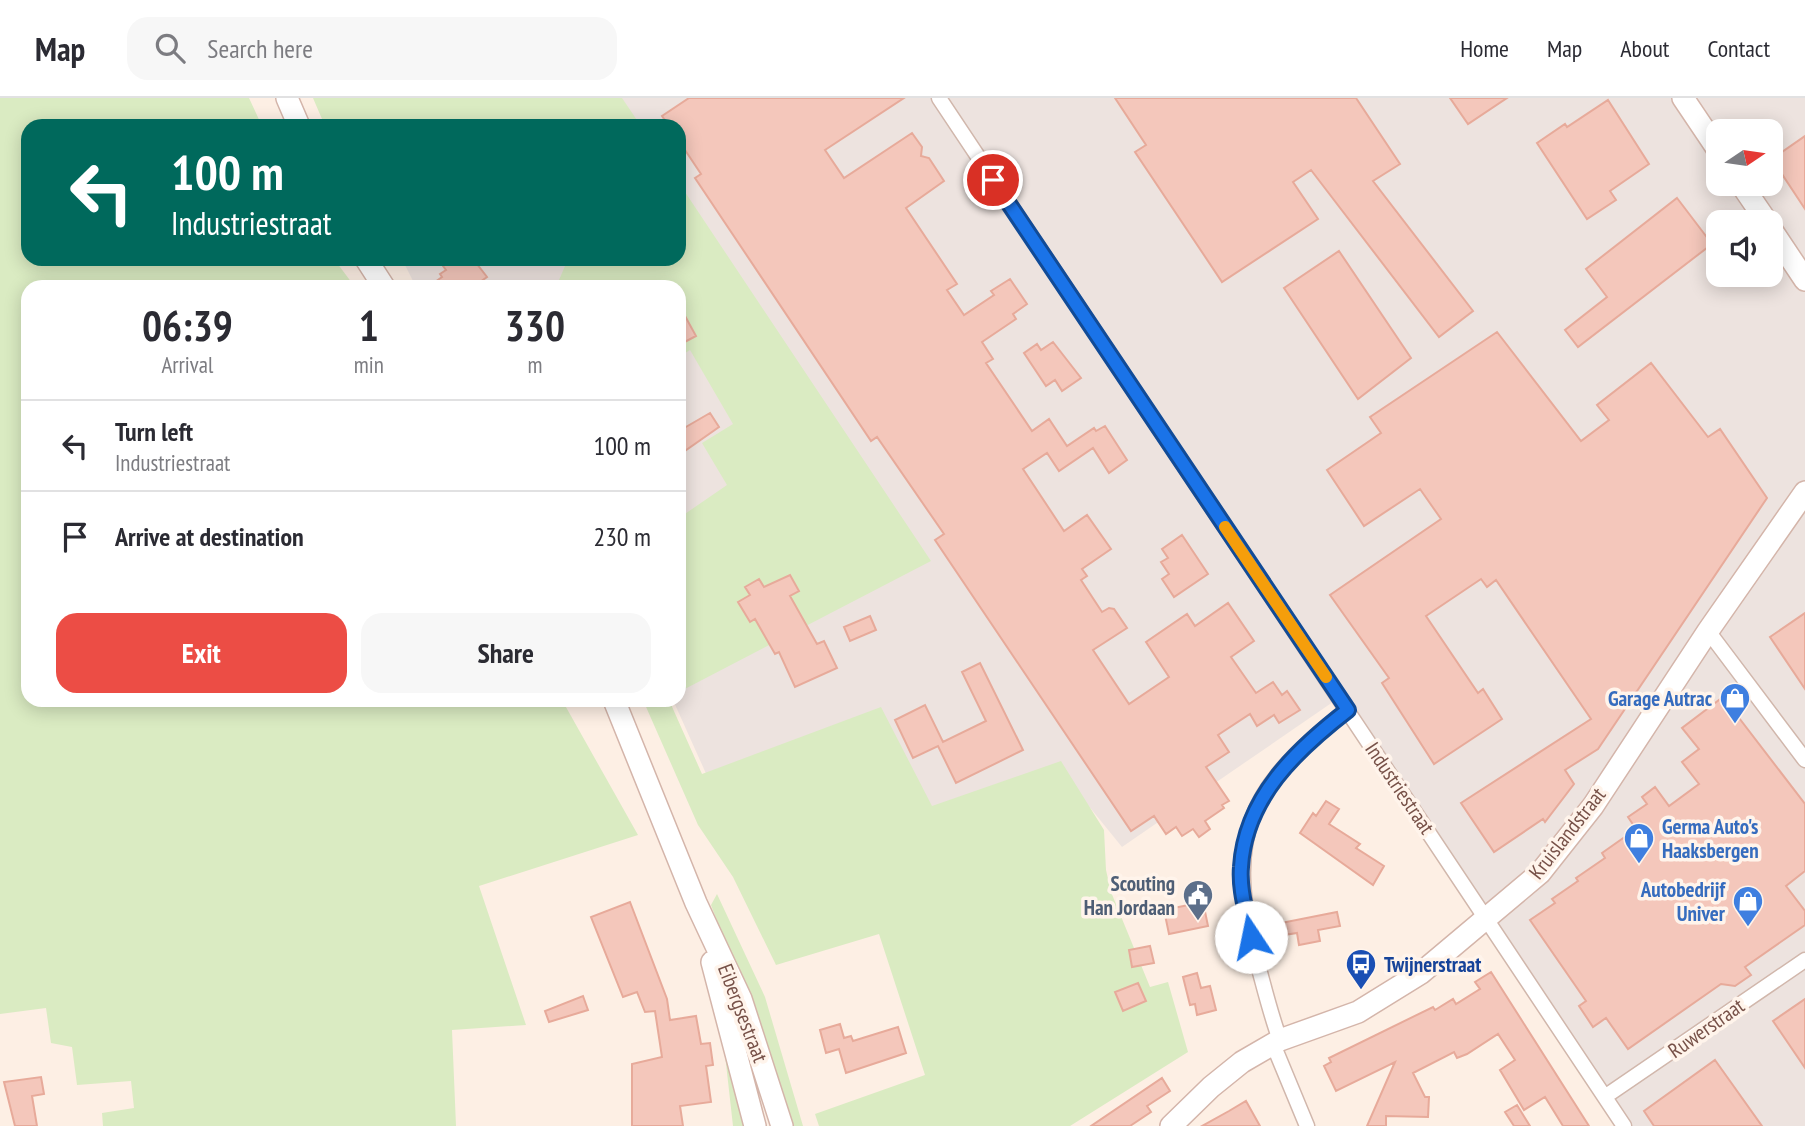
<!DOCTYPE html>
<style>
:root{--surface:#fff;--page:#f7f7f7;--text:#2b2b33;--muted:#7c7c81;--line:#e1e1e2;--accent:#ec4d45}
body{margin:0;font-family:"PT Sans Narrow",sans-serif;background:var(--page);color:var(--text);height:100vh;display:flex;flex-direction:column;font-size:26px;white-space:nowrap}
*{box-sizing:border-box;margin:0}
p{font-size:23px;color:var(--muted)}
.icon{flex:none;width:38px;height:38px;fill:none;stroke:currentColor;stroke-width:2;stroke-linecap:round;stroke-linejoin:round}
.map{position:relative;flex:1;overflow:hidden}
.sheet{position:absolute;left:21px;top:182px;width:665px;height:427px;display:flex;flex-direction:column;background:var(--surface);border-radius:21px;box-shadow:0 4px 18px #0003}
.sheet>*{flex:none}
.top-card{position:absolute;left:21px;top:21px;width:665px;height:147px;border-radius:21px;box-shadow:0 4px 18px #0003;background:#00695c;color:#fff;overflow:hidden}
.needle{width:46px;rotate:77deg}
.tools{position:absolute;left:1706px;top:21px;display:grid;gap:14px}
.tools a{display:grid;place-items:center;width:77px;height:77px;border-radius:14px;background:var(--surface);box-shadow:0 4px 18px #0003;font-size:35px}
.pin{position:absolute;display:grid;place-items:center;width:60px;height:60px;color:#fff;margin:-30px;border:4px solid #fff;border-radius:50%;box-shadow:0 2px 7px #0007}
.me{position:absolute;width:77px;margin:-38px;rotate:349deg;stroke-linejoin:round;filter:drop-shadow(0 0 5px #0008)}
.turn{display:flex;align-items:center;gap:24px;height:147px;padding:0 35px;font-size:32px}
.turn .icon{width:91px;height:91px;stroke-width:2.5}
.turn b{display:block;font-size:49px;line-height:60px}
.eta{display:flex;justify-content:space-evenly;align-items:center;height:119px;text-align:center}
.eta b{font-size:42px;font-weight:700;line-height:49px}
.button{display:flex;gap:14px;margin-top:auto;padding:14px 35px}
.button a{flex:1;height:80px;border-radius:21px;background:var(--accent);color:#fff;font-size:28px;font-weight:700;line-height:80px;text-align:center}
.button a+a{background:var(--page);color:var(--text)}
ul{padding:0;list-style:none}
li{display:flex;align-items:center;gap:21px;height:91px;padding:0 35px;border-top:2px solid var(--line)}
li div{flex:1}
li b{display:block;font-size:26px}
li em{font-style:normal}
header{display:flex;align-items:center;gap:42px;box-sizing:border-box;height:98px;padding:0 35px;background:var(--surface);border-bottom:2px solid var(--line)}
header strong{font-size:33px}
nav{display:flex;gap:38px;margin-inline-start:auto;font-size:24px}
.search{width:490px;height:63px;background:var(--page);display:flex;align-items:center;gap:18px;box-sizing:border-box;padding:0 24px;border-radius:21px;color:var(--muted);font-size:26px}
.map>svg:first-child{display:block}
.industrial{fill:#ede3df;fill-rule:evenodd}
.green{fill:#daebc2}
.building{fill:#f4c7bb;stroke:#e7aa9a;stroke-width:2}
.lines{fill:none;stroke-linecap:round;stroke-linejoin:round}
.street-casing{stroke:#d1b7ac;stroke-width:17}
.secondary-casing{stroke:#d4b5aa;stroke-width:24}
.street{stroke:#fff;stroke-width:14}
.secondary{stroke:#fff;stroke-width:21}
.route-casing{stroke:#114b97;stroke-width:18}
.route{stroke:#1a73e8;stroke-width:12}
.slow{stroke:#f59e0b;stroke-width:12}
.labels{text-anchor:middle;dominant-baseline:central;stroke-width:7;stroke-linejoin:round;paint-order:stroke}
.shop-label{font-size:21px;font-weight:bold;fill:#366cbe;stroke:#fff4eb;text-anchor:end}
.street-label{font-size:21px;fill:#775148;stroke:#fff4eb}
.service-label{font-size:21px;font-weight:bold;fill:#4e5e75;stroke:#fff4eb;text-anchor:end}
.transit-label{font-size:21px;font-weight:bold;fill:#164399;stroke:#fff4eb;text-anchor:start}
</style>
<header>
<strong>Map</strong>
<div class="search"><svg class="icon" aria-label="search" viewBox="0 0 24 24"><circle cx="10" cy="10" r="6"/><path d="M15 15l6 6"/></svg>Search here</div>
<nav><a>Home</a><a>Map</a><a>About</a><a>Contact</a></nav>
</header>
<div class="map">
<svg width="1805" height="1028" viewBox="0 0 1805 1028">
<rect width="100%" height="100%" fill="#fdefe4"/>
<!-- industrial -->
<path class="industrial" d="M 342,0 L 1805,0 L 1805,1028 L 1623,1028 L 1346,595 L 1122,749 L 1070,685 L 756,787 L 673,602 L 679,602 L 679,189 L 416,189 L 402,161 L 679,161 L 679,28 L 349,28 ZM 1718,33 L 1771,33 L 1771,86 L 1718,86 ZM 1718,124 L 1771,124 L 1771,177 L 1718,177 Z"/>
<!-- green -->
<path class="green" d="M 0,0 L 249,0 L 262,28 L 28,28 L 28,161 L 334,161 L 355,189 L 28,189 L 28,602 L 562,602 L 638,737 L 479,788 L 526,927 L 452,932 L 456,1028 L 103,1028 L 102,1015 L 134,1010 L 131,983 L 77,987 L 72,949 L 51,945 L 46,910 L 0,916 Z
M 313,0 L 622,0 L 641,28 L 471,28 L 470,23 L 456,28 L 325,28 Z
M 679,85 L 931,463 L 679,594 L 679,420 L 727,387 L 702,345 L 733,326 L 690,252 L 679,259 L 679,189 L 556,189 L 568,161 L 679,161 Z
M 643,602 L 669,602 L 702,676 L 881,609 L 932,708 L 1061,663 L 1104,732 L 1106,772 L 1111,794 L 1150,889 L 1168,884 L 1188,954 L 1070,1028 L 819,1028 L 815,1016 L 925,977 L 879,836 L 776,867 L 733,779 L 698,727 Z
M 717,796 L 765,899 L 803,1028 L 793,1028 L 784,1012 L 762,941 L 711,807 Z
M 721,921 L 748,1028 L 733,1028 Z"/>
<!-- building -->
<path class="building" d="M 689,0 L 904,0 L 825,52 L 844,80 L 912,35 L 922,49 L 921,58 L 929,60 L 944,83 L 906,110 L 957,186 L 947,192 L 964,217 L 994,197 L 991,193 L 1010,181 L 1027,206 L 1013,216 L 1016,221 L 982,244 L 993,261 L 986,265 L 1032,333 L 1049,321 L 1067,348 L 1094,330 L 1096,333 L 1105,328 L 1127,362 L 1109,375 L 1093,350 L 1059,373 L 1047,355 L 1023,371 L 1064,433 L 1087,417 L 1111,451 L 1082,471 L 1087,478 L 1081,482 L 1102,514 L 1109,510 L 1114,511 L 1127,530 L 1093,552 L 1129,606 L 1169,579 L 1146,544 L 1187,516 L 1195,528 L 1228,505 L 1254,543 L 1231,559 L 1256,595 L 1273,584 L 1282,597 L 1287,593 L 1300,612 L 1279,625 L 1274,617 L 1257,628 L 1250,616 L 1218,637 L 1229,654 L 1206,669 L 1229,703 L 1222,707 L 1224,710 L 1205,723 L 1210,731 L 1199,739 L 1193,731 L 1182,738 L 1176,729 L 1166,736 L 1154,718 L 1131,733 L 935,442 L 944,436 L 877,339 L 871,343 L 695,80 L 701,76 L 679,43 L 679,28 L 669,28 L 662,18 Z
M 1115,0 L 1356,0 L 1400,66 L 1373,83 L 1473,213 L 1439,239 L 1311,72 L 1293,84 L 1318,121 L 1222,184 L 1135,54 L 1146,47 Z
M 1450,0 L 1507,0 L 1468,26 Z
M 1608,2 L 1649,66 L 1610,93 L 1616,102 L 1587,121 L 1537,45 L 1565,26 L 1567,29 Z
M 1805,38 L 1805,111 L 1772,61 Z
M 1677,100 L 1712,146 L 1578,249 L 1565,232 L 1607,199 L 1586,171 Z
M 1339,153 L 1411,260 L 1358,301 L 1284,190 Z
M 452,161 L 473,161 L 487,179 L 473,189 L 428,189 L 442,179 L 440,176 L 446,172 L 443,168 Z
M 679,207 L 696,238 L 679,247 Z
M 1497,234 L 1581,343 L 1609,322 L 1597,307 L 1651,265 L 1708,339 L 1720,331 L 1767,400 L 1598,651 L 1565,672 L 1574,686 L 1545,724 L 1543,721 L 1494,754 L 1461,705 L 1591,621 L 1496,482 L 1487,489 L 1481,481 L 1426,518 L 1478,595 L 1483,591 L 1502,621 L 1434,666 L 1382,585 L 1389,580 L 1330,497 L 1441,421 L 1420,391 L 1364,428 L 1327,372 L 1381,335 L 1370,319 Z
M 1053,244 L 1081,280 L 1062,293 L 1055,282 L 1046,288 L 1024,255 L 1037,246 L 1041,252 Z
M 710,315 L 719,329 L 679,357 L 679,333 Z
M 1182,437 L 1208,476 L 1174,499 L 1162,481 L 1169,476 L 1161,464 L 1168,460 L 1162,451 Z
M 790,477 L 799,493 L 790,498 L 817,546 L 824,543 L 837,570 L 795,589 L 779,554 L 775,556 L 755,521 L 750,524 L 738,504 L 750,497 L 745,489 L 759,481 L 764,489 Z
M 1805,515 L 1805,591 L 1770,539 Z
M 870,518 L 876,532 L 850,543 L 844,529 Z
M 980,565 L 1023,652 L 956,685 L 938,648 L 913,660 L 895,622 L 925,607 L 943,644 L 986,623 L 962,574 Z
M 1723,599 L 1805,706 L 1805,773 L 1786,788 L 1805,813 L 1805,827 L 1745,869 L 1751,877 L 1735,888 L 1721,886 L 1628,951 L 1606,920 L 1593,929 L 1579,908 L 1586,903 L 1530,822 L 1555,805 L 1552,801 L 1578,783 L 1576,780 L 1605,760 L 1602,755 L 1636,731 L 1628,719 L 1647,706 L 1642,699 L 1655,689 L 1669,708 L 1699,686 L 1682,664 L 1699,651 L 1682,630 Z
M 1326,703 L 1339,711 L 1329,726 L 1360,746 L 1356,750 L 1384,768 L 1373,787 L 1300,735 L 1313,715 L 1316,718 Z
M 630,804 L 667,901 L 670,922 L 696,918 L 701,946 L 710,945 L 713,967 L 706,968 L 711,1004 L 680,1008 L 683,1028 L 632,1028 L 632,966 L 662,959 L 655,913 L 645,914 L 637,894 L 623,899 L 591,819 Z
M 1203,804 L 1208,828 L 1169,836 L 1164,812 Z
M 1337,814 L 1340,828 L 1318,832 L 1320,843 L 1299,847 L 1297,835 L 1278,838 L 1276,826 Z
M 1150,848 L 1154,865 L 1132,869 L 1129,852 Z
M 1491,874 L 1589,1028 L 1563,1028 L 1545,999 L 1524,1012 L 1500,972 L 1515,962 L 1498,936 L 1467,956 L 1457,960 L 1454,954 L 1413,975 L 1425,999 L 1429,999 L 1428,1019 L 1386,1018 L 1386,1028 L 1367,1028 L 1395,964 L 1336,993 L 1324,968 L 1331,964 L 1329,960 L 1433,909 L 1435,912 L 1453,901 L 1456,906 L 1480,891 L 1475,884 Z
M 1197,875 L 1201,890 L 1210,888 L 1216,912 L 1197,917 L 1195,906 L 1190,907 L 1183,879 Z
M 1138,885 L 1146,903 L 1123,913 L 1115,894 Z
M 583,898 L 588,912 L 549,924 L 545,913 Z
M 1805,901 L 1805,970 L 1773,923 Z
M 840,926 L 844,940 L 851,938 L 853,943 L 898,929 L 906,955 L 846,975 L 839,951 L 826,955 L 820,932 Z
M 1715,962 L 1762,1028 L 1654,1028 L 1644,1013 Z
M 41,979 L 44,996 L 32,998 L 37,1028 L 15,1028 L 4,984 Z
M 1162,980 L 1170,993 L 1147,1008 L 1151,1014 L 1130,1028 L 1091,1028 Z
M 1246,1003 L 1260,1028 L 1202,1028 L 1229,1013 Z
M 1517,1007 L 1530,1028 L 1514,1028 L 1505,1014 Z"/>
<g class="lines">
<!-- street casing -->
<g class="street-casing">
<path id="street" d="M 939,0 L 1624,1028
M 1708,533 L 1805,662
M 1280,942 C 1270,915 1264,888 1256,860 C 1224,737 1249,689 1347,612
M 1273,946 L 1307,1028
M 1606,998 L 1805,862"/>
</g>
<!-- secondary casing -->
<g class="secondary-casing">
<path id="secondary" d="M 287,0 L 299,28
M 1683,0 L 1718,52
M 1741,86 L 1767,124
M 1771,131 L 1805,182
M 366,161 L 384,189
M 614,602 L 696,805 L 741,901 L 782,1028
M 712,864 L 755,1028
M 1171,1028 L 1211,989 L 1242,964 L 1280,942 L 1358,914 L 1421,875 L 1540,775 L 1593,708 L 1708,533 L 1805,394"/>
</g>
<!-- street -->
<use href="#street" class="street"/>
<!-- secondary -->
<use href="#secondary" class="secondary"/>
</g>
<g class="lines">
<!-- route casing -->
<g class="route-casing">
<path id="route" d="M 993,82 L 1348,612 C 1296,652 1245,700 1241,769 C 1239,792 1247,816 1251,839"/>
</g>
<!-- route -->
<use href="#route" class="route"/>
<!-- slow -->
<path class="slow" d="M 1225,429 L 1326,579"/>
</g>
<!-- icons -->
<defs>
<g id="shop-pin" transform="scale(1.575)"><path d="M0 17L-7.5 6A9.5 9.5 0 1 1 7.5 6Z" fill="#3f7fe0" stroke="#fff4eb"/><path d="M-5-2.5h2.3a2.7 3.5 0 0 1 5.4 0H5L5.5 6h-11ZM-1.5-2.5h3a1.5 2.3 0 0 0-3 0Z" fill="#fff"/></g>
<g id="civic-pin" transform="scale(1.575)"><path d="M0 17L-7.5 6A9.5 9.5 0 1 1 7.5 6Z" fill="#5c6f8a" stroke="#fff4eb"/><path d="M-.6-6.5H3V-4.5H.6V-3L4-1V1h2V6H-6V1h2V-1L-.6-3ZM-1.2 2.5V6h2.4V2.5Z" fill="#fff"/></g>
<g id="bus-pin" transform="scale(1.575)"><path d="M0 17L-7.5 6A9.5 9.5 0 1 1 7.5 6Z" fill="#1a4fb4" stroke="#fff4eb"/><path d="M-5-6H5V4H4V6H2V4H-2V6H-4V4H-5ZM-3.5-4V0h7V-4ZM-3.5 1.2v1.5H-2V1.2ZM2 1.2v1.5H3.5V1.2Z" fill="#fff"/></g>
</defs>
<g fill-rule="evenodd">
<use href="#shop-pin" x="1735" y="600"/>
<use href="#shop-pin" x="1639" y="740"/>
<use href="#civic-pin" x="1198" y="797"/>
<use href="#shop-pin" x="1748" y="803"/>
<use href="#bus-pin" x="1361" y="866"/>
</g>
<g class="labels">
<!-- shop labels -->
<g class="shop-label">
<text x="1712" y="600">Garage Autrac</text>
<text x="1662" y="728" text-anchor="start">Germa Auto's<tspan x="1662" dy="24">Haaksbergen</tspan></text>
<text x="1725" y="791">Autobedrijf<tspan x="1725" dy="24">Univer</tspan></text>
</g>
<!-- street labels -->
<g class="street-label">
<text transform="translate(1400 690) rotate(56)">Industriestraat</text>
<text transform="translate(1567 735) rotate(-52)">Kruislandstraat</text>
<text transform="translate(743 915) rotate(69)">Eibergsestraat</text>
<text transform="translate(1706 930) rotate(-35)">Ruwerstraat</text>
</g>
<!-- service labels -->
<g class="service-label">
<text x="1175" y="785">Scouting<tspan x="1175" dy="24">Han Jordaan</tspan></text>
</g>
<!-- transit labels -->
<g class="transit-label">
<text x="1384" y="866">Twijnerstraat</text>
</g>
</g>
</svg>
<div class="tools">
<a><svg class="needle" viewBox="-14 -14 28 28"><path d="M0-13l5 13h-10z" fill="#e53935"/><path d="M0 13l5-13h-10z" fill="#7c7c81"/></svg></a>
<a><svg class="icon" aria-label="sound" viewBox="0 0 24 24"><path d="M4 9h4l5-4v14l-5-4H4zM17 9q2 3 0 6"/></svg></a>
</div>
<div class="pin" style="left:993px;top:82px;background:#d93025"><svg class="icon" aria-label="arrive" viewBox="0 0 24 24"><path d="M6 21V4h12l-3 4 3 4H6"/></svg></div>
<svg class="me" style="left:1251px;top:839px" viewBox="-20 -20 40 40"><circle r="19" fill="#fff"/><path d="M0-13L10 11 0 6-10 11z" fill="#1a73e8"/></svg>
<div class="top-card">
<div class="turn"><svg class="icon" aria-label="left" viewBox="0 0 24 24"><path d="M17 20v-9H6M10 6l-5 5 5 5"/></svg><div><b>100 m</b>Industriestraat</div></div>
</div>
<section class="sheet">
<div class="eta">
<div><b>06:39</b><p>Arrival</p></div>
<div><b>1</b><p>min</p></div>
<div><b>330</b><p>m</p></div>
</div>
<ul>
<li><svg class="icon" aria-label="left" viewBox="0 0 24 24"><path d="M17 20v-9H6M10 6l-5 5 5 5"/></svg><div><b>Turn left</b><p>Industriestraat</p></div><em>100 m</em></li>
<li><svg class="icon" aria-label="arrive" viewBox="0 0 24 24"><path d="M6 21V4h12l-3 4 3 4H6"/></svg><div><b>Arrive at destination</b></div><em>230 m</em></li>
</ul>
<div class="button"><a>Exit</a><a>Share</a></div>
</section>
</div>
